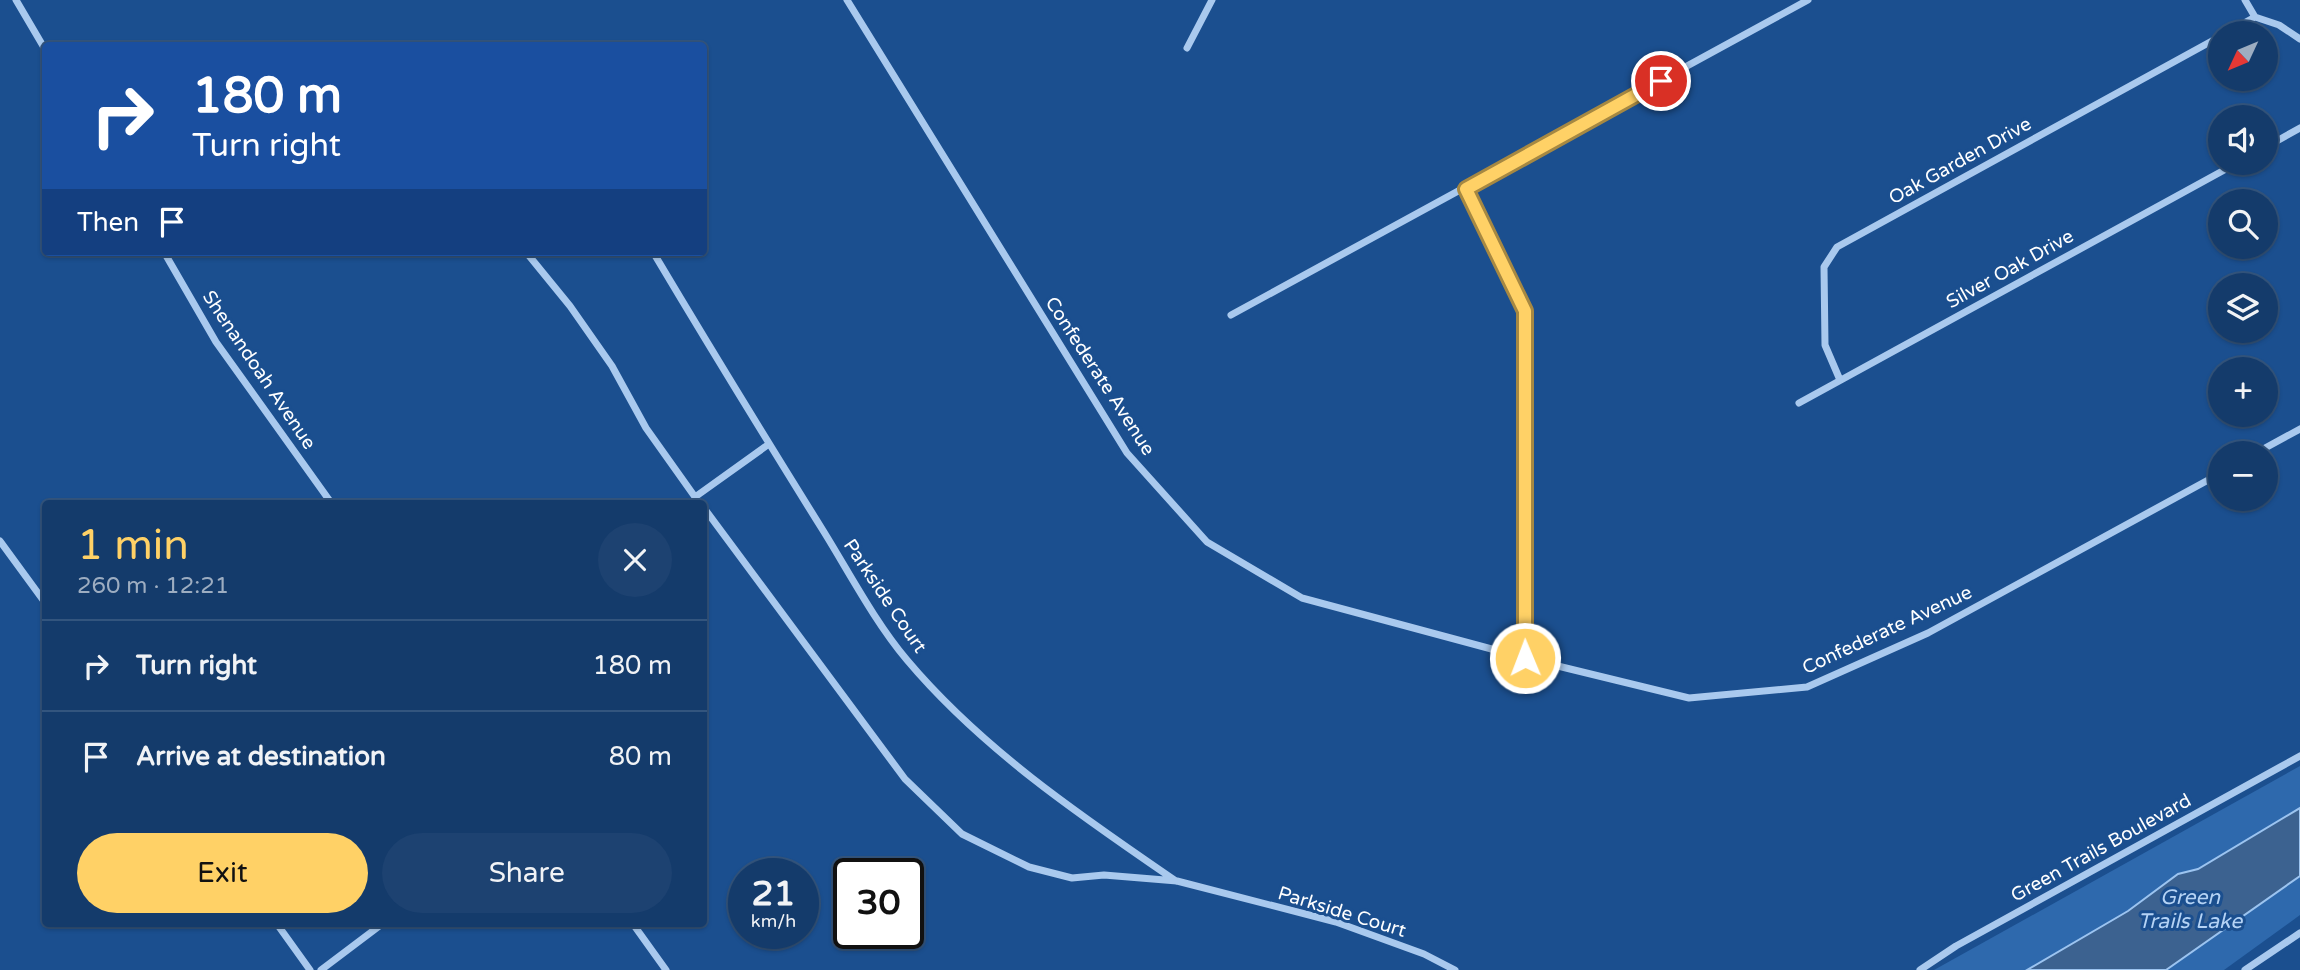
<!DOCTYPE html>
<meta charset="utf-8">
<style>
:root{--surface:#143b6b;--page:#1d4271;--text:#f1f3f6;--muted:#9dadc1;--line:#33557e;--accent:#ffd166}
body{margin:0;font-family:"Varela Round",sans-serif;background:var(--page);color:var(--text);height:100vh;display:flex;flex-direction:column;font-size:26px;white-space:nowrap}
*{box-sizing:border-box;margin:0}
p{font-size:23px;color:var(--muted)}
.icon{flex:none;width:38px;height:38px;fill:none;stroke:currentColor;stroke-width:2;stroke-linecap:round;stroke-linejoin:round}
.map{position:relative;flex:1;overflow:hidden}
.sheet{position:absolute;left:42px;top:500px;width:665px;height:427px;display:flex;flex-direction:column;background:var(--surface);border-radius:7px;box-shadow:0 2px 5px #0004,0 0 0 2px var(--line)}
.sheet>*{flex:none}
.guide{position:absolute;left:42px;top:42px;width:665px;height:214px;border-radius:7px;box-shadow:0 2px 5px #0004,0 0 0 2px var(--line);background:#1a4fa0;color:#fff;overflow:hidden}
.needle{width:46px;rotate:226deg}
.fabs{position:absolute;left:2208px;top:21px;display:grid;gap:14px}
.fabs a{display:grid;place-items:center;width:70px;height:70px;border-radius:50%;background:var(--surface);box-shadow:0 2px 5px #0004,0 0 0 2px var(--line);font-size:35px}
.speed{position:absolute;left:728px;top:858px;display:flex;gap:14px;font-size:35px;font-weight:700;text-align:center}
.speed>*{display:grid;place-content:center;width:91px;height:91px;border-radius:50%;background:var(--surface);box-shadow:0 2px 5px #0004,0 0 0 2px var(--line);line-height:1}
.speed small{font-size:18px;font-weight:400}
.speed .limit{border:4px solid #111;border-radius:10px;background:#fff;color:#111}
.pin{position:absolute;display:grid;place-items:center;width:60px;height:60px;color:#fff;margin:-30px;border:4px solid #fff;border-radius:50%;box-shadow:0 2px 7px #0007}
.me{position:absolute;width:77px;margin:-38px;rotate:359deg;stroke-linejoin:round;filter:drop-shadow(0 0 5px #0008)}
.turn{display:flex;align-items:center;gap:24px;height:147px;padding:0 35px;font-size:32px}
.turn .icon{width:91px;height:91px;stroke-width:2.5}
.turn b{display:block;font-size:49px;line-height:60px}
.then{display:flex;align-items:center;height:66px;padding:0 35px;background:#0003;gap:14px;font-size:26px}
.round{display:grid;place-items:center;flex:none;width:74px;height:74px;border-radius:37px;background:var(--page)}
.headline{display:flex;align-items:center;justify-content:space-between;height:119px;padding:0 35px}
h1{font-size:42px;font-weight:600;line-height:52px;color:var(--accent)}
.cta{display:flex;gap:14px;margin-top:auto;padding:14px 35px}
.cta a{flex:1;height:80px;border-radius:42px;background:var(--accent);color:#111;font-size:28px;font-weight:600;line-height:80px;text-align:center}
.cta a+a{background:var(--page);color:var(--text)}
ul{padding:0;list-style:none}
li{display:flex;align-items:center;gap:21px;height:91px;padding:0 35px;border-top:2px solid var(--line)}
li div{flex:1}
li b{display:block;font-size:26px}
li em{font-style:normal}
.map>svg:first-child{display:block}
.green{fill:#2e69ad}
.water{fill:#3c6290;stroke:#9cc4f0;stroke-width:2}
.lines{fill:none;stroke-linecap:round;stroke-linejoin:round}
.minor{stroke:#a9c9ee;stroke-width:7}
.route-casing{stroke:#a68842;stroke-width:18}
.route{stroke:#ffd166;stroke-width:12}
.labels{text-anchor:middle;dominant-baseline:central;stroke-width:6;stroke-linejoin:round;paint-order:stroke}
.street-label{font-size:19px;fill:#fff;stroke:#1b4f8f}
.water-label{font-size:21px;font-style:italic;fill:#b5d3f5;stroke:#1b4f8f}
</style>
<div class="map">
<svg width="2300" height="970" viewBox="0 0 2300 970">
<rect width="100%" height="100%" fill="#1b4f8f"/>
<!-- green -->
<path class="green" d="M 2300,766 L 2300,915 L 2224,970 L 1934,970 Z"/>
<!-- water -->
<path class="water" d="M 2300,808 L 2300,876 L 2166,970 L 2027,970 L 2128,911 L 2178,874 L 2198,869 Z"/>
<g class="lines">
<!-- minor -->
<path class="minor" d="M 16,0 L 46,51
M 847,0 L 1127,453 L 1207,542 L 1302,598 L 1525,658 L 1689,698 L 1807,687 L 1928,633 L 2221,473
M 2245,0 L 2255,17
M 2255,17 L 2279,25 L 2300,39
M 2226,33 L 2255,17
M 1187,48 L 1212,0
M 2266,147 L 2300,128
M 1467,189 L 1525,311 L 1525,658
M 164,252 L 216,342 L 332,504
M 526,252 L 570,306 L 612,366 L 646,428 L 700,504
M 653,252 C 709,346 766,439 824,532 C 850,574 875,622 907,660 C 982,749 1081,816 1176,881
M 1231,315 L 1808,0
M 1840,380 L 1825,345 L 1824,267 L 1837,247 L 2221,36
M 1799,403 L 2237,163
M 2256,453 L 2300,429
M 695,497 L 769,444
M 704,508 L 905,779 L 962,834 L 1029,867 L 1072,878 L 1104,875 L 1177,881 L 1336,922 L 1424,954 L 1455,970
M 0,541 L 46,604
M 277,924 L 310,970
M 633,924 L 666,970
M 321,970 L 382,924
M 1920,970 L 1956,946 L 2300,756
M 2245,970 L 2300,933"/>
</g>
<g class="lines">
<!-- route casing -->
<g class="route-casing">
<path id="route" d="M 1525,658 L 1525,311 L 1466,189 L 1661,81"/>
</g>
<!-- route -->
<use href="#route" class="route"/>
</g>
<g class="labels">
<!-- street labels -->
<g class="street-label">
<text transform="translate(1960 161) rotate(-29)">Oak Garden Drive</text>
<text transform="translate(2010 269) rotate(-29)">Silver Oak Drive</text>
<text transform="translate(259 370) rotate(56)">Shenandoah Avenue</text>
<text transform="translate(1100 376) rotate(57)">Confederate Avenue</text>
<text transform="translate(885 596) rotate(56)">Parkside Court</text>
<text transform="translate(1887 630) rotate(-25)">Confederate Avenue</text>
<text transform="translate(2101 848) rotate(-29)">Green Trails Boulevard</text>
<text transform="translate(1342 912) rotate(17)">Parkside Court</text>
</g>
<!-- water labels -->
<g class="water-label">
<text x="2190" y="897">Green<tspan x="2190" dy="24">Trails Lake</tspan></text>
</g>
</g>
</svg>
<div class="fabs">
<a><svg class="needle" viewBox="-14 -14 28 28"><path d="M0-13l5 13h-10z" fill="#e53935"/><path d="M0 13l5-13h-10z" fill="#9dadc1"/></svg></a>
<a><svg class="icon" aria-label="sound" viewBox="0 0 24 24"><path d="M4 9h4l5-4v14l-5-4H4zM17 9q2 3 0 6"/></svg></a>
<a><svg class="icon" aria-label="search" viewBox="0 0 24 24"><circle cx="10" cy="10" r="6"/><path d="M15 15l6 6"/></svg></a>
<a><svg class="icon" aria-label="layers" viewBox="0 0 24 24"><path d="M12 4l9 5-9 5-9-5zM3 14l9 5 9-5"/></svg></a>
<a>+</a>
<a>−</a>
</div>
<div class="speed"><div>21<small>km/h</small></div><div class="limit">30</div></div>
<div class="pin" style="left:1661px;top:81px;background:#d93025"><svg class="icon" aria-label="arrive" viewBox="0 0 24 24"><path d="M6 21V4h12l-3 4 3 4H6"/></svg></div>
<svg class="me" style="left:1525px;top:658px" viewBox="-20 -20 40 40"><circle r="17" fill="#ffd166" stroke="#fff" stroke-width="3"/><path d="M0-11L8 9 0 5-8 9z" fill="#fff"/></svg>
<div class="guide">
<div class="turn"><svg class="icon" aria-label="right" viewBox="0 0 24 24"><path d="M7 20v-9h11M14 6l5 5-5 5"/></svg><div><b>180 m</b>Turn right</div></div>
<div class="then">Then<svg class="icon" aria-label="arrive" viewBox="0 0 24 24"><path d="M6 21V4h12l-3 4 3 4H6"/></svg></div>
</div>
<section class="sheet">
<div class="headline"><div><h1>1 min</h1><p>260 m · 12:21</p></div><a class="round"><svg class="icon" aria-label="close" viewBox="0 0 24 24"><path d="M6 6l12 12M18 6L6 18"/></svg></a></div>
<ul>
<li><svg class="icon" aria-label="right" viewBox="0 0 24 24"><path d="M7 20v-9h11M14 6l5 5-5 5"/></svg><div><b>Turn right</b></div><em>180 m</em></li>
<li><svg class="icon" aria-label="arrive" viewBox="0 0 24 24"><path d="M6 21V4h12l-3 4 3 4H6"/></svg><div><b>Arrive at destination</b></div><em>80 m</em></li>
</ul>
<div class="cta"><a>Exit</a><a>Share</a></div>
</section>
</div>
